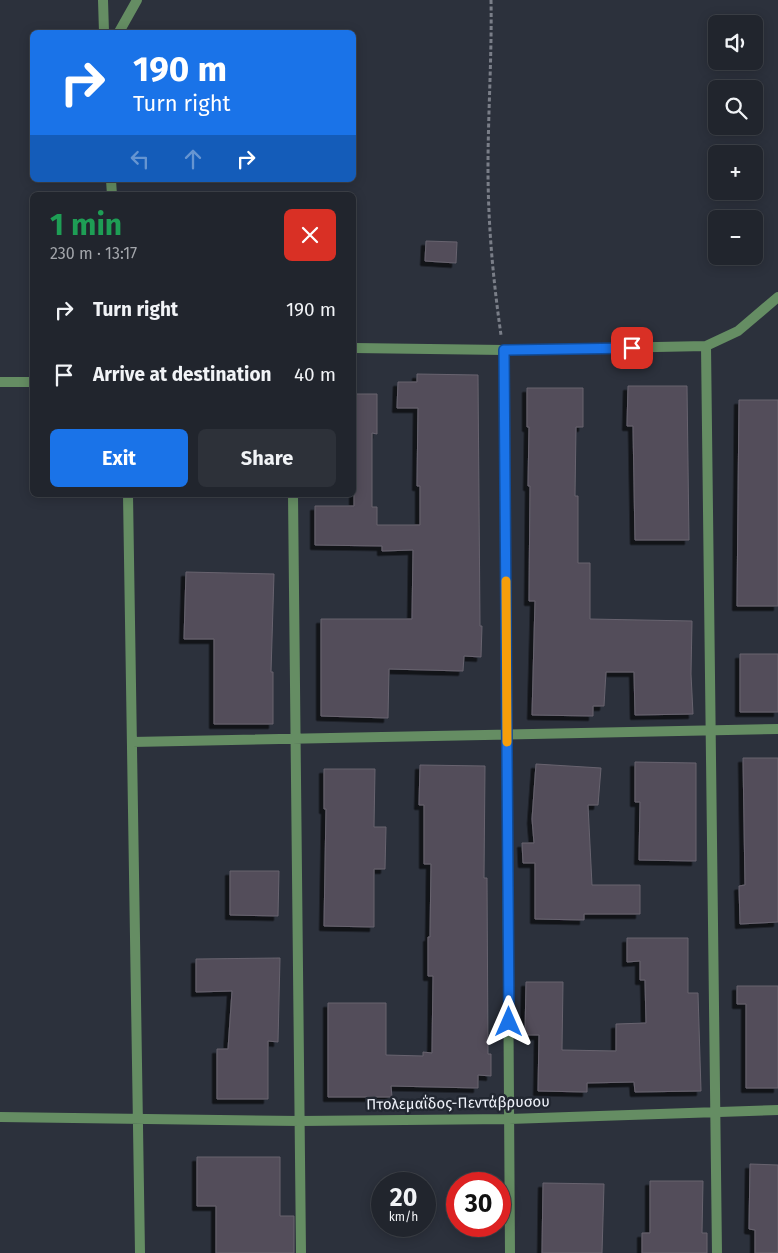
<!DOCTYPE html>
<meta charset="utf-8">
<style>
:root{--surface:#21252d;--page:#2d3139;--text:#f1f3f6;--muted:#a2a5aa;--line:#3e4249;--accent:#1a73e8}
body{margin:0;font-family:"Fira Sans",sans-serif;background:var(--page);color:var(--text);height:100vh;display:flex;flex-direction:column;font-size:19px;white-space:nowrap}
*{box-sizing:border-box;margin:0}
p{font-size:16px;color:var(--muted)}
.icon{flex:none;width:28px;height:28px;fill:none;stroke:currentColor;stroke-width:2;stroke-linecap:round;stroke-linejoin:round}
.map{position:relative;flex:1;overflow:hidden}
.panel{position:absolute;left:30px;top:192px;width:326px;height:305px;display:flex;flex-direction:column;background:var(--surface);border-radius:8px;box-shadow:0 2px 12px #0003,0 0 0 1px var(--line)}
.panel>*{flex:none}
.banner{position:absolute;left:30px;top:30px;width:326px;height:152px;border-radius:8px;box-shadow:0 2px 12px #0003,0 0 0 1px var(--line);background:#1a73e8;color:#fff;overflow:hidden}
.controls{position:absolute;left:708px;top:15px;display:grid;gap:10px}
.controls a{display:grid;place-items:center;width:55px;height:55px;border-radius:8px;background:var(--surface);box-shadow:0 2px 12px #0003,0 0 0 1px var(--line);font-size:25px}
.speed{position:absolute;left:371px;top:1172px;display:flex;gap:10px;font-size:25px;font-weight:700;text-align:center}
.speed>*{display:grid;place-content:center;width:65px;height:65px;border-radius:50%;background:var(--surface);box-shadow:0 2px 12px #0003,0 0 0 1px var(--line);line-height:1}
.speed small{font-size:12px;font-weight:400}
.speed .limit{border:8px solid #d22;background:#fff;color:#111}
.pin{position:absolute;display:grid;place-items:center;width:42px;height:42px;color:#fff;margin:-21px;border-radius:10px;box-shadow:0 2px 8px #0006}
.me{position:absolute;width:55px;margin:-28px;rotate:0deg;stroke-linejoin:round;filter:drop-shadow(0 0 4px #0008)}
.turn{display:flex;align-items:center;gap:18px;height:105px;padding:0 20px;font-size:22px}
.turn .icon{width:65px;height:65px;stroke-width:2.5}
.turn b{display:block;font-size:35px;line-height:42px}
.lanes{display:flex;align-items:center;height:48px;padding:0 20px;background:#0003;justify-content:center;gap:25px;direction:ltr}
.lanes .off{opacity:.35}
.round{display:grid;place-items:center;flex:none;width:52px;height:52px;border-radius:8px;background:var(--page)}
.head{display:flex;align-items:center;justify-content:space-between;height:85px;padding:0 20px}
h1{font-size:30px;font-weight:700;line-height:38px;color:#1e9e55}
.action{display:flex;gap:10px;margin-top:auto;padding:10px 20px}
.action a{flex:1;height:58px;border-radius:8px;background:var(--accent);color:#fff;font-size:20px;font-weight:700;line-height:58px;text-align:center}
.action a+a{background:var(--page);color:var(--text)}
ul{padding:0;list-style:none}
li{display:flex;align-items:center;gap:15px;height:65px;padding:0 20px}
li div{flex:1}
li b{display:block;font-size:19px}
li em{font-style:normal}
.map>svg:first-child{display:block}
.building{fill:#534e5a;stroke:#68636f;filter:url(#shadow)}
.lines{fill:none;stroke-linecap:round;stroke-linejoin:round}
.path{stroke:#7a7e88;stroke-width:3;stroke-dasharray:4 2.5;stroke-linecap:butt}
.lane{stroke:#658d63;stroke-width:10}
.street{stroke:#658d63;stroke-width:10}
.route-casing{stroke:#114b97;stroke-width:12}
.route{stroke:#1a73e8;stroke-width:9}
.slow{stroke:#f59e0b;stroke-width:9}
.labels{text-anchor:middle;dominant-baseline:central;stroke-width:5;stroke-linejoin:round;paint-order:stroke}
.street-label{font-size:15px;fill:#eef1f9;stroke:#222731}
</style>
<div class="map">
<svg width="778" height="1253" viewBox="0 0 778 1253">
<defs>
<filter id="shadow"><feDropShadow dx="-4.5" dy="4.5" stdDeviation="0" flood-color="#0009"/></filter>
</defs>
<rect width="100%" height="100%" fill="#2c313c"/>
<!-- building -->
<path class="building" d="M 426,241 L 457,242 L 456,263 L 425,261 Z
M 417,374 L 478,375 L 480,626 L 482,626 L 481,657 L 464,656 L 463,671 L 389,669 L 388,718 L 321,716 L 321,619 L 412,619 L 413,550 L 382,551 L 382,546 L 315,545 L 315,506 L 354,506 L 354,394 L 377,394 L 377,434 L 372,433 L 372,507 L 377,507 L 377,525 L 420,525 L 420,486 L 417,486 L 418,408 L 397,408 L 398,382 L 417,382 Z
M 628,386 L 687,386 L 689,540 L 635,540 L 633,426 L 627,426 Z
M 527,388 L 583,388 L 583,427 L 576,427 L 575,496 L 578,496 L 578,563 L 590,563 L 590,619 L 692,621 L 691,674 L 693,714 L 635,715 L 634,672 L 606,672 L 604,706 L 593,706 L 593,716 L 532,715 L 535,601 L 529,601 L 530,486 L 528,486 L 529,427 L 527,427 Z
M 739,400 L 778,400 L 778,606 L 737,606 Z
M 186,572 L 274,574 L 271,672 L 273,672 L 273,724 L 214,724 L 214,639 L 184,639 Z
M 740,654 L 778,654 L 778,712 L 740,712 Z
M 743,758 L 778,758 L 778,922 L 740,924 L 739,886 L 745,885 Z
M 635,762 L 696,763 L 696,861 L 639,860 L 640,802 L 635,802 Z
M 536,764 L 601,768 L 598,805 L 588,805 L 592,885 L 640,885 L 640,914 L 584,914 L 584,920 L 535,919 L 535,863 L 523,863 L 522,843 L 534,843 L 532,819 Z
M 420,765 L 485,766 L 484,878 L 487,878 L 488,1054 L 491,1054 L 491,1076 L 478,1075 L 478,1088 L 391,1086 L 392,1097 L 328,1097 L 328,1003 L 386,1003 L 386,1055 L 423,1056 L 423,1052 L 432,1053 L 433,976 L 428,976 L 428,937 L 430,937 L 431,864 L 424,864 L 424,805 L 419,805 Z
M 324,769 L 375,769 L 374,827 L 386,827 L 385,869 L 374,869 L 374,927 L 324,926 L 326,809 L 324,809 Z
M 230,871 L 279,871 L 278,916 L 230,915 Z
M 627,938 L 688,938 L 688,993 L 698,993 L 701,1091 L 635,1092 L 634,1082 L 587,1083 L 587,1092 L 538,1091 L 539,1035 L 525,1035 L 526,982 L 563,982 L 562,1050 L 616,1051 L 616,1024 L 646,1023 L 645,980 L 640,980 L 640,961 L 627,962 Z
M 280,958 L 278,1042 L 268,1041 L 268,1099 L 217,1099 L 217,1049 L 228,1049 L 232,991 L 196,992 L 196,959 Z
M 737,986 L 778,986 L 778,1088 L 746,1088 L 746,1004 L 737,1004 Z
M 197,1157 L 280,1157 L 280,1216 L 294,1216 L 294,1253 L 216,1253 L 216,1206 L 197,1206 Z
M 750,1164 L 778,1165 L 778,1253 L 755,1253 L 755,1230 L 749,1229 Z
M 650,1181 L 703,1181 L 702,1233 L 707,1233 L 707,1253 L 642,1253 L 642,1233 L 650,1233 Z
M 543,1183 L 604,1184 L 602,1253 L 542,1253 Z"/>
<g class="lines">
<!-- path -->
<path class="path" d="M 491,0 C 492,56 488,112 488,168 C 488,224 493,279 501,335"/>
<!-- lane -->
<path class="lane" d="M 0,382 L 32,382"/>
<!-- street -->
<path class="street" d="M 103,0 L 104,32
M 119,32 L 137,0
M 111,180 L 112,195
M 706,346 L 717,1253
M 354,348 L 504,350 L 706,346 L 738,331 L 778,297
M 504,350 L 510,1253
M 128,495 L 140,1253
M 293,495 L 301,1253
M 132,742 L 778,729
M 0,1117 L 300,1121 L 509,1119 L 778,1110"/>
</g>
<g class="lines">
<!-- route casing -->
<g class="route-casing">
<path id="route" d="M 509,1022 L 504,350 L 632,348"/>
</g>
<!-- route -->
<use href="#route" class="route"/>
<!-- slow -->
<path class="slow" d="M 506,581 L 507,742"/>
</g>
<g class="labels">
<!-- street labels -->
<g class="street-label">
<text transform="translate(458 1103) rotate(-1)">Πτολεμαΐδος-Πεντάβρυσου</text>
</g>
</g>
</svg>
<div class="controls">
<a><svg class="icon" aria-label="sound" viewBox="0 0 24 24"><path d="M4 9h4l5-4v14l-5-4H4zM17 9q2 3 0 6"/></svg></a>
<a><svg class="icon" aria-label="search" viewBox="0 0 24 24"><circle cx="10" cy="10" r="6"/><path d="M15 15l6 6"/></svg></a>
<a>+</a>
<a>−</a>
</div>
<div class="speed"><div>20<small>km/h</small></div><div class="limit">30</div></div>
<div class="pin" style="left:632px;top:348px;background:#d93025"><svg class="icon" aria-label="arrive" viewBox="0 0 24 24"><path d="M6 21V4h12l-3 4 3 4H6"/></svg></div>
<svg class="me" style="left:509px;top:1022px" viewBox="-20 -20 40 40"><path d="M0-17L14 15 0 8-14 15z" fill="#1a73e8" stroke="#fff" stroke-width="4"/></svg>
<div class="banner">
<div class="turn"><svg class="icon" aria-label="right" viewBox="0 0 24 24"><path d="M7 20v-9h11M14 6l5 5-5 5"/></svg><div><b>190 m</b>Turn right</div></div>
<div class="lanes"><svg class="icon off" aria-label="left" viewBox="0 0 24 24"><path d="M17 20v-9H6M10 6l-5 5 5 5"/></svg><svg class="icon off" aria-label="ahead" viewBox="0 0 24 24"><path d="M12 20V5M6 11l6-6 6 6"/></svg><svg class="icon" aria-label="right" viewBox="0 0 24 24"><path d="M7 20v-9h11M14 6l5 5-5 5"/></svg></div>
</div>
<section class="panel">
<div class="head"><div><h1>1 min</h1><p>230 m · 13:17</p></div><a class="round" style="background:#d93025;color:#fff"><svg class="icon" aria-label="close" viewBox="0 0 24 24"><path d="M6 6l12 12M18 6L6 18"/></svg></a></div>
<ul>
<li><svg class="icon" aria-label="right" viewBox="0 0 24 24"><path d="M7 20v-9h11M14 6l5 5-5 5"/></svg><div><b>Turn right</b></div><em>190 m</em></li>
<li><svg class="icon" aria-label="arrive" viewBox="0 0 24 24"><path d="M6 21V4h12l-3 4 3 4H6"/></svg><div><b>Arrive at destination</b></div><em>40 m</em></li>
</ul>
<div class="action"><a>Exit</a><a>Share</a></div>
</section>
</div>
